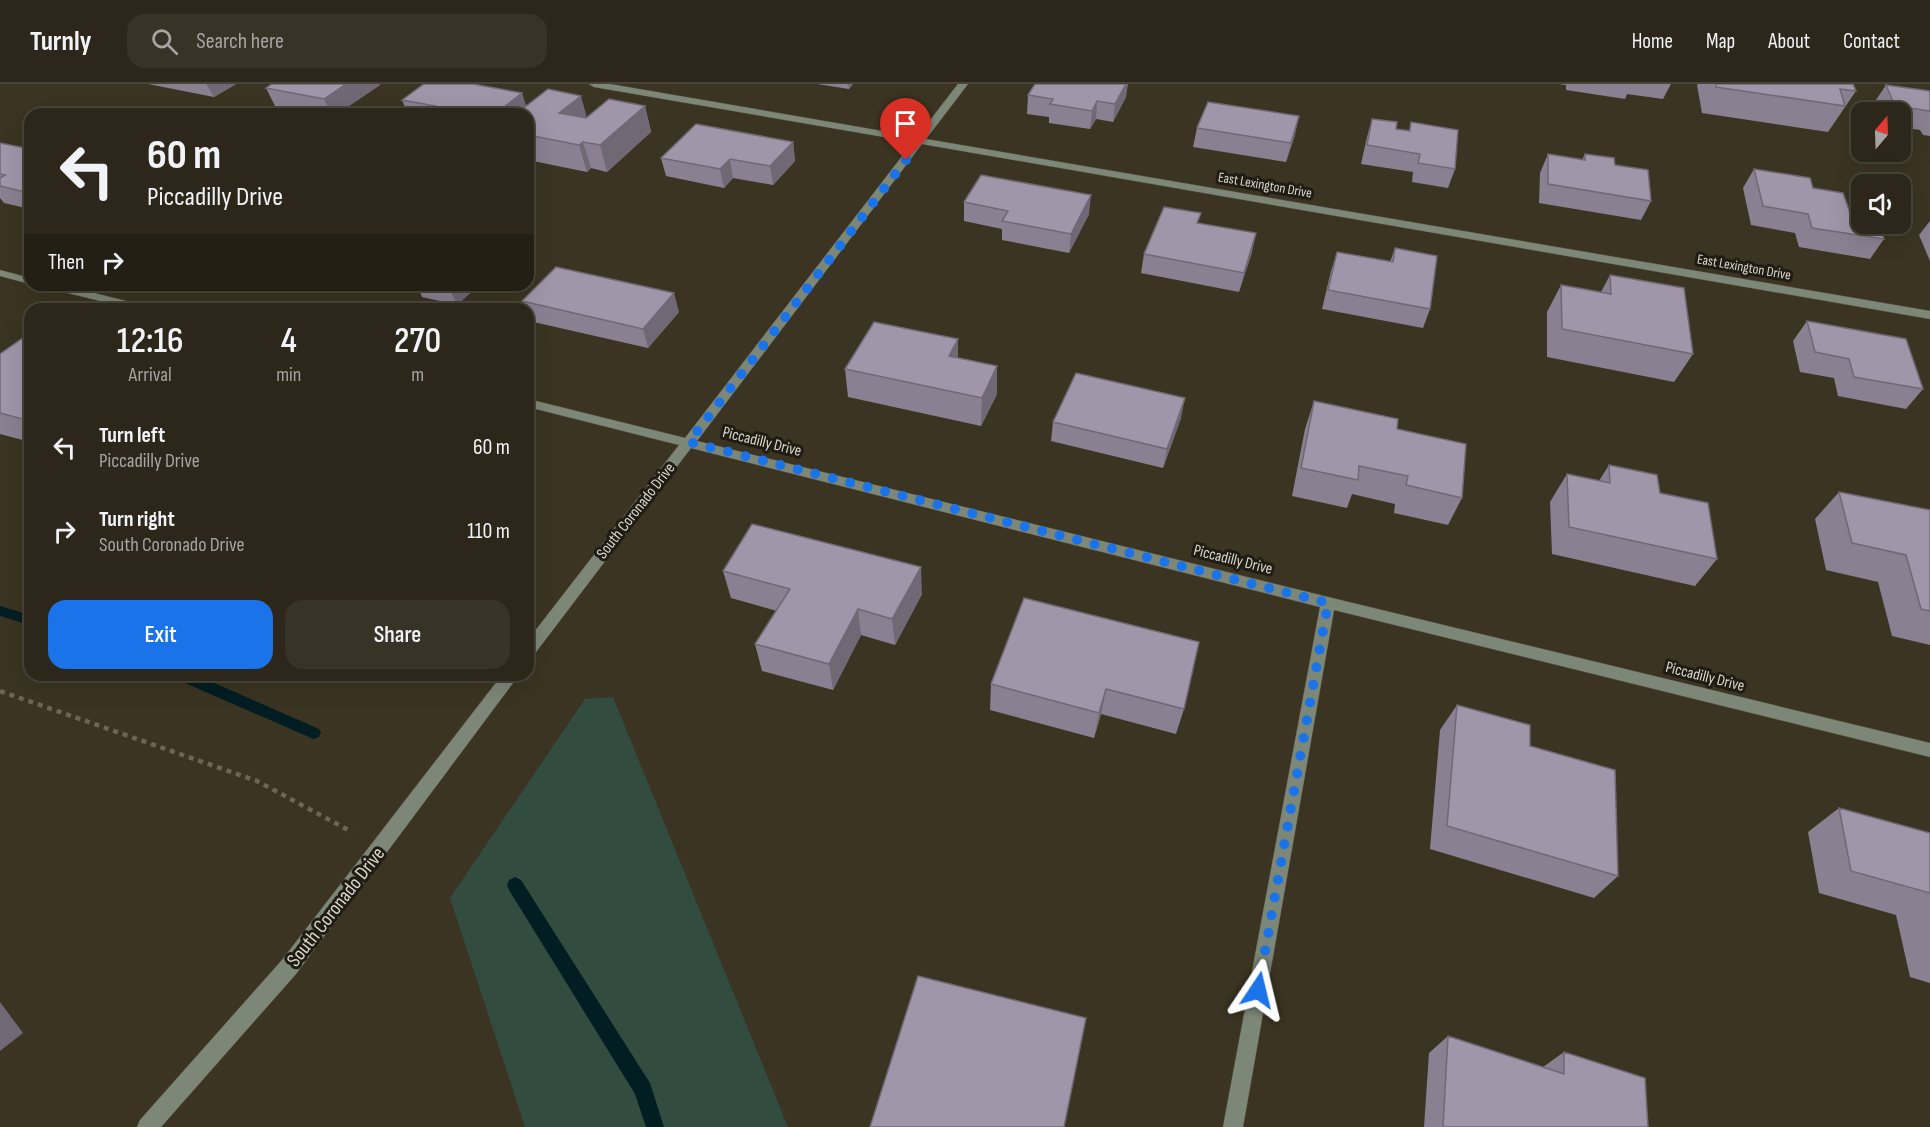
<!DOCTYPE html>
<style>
:root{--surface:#2c271a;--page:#383327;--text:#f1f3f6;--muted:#a6a5a2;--line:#484439;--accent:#1a73e8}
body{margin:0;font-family:"Sofia Sans Condensed",sans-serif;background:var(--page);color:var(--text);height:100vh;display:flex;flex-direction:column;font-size:22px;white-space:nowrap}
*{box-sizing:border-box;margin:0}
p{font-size:20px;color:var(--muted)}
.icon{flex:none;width:33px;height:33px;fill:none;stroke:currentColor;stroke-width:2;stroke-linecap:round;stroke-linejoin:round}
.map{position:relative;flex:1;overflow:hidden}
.side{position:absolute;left:24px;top:219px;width:510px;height:378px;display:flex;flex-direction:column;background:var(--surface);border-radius:18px;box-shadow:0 6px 24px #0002,0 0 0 2px var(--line)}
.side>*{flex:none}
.top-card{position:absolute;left:24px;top:24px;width:510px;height:183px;border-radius:18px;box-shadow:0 6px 24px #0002,0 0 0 2px var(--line);background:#2c271a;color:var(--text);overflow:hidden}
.needle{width:39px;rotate:19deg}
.buttons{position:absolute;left:1851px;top:18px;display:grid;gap:12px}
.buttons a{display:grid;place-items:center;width:60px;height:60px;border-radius:12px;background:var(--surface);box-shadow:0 6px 24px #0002,0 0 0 2px var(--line);font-size:30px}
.pin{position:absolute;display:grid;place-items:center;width:51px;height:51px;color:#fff;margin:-62px -26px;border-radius:50% 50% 50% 0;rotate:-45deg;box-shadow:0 0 6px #0007}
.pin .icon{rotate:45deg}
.me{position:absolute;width:66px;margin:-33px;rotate:10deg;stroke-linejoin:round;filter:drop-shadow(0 0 4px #0008)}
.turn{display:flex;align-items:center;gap:21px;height:126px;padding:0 24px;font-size:27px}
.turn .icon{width:78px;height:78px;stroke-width:2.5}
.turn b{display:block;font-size:42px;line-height:51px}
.then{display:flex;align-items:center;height:57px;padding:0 24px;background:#0003;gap:12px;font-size:22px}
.eta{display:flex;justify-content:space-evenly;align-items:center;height:102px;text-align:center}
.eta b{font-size:36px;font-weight:600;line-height:42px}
.button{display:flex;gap:12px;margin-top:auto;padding:12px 24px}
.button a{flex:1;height:69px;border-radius:18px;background:var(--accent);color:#fff;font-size:24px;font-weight:600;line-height:69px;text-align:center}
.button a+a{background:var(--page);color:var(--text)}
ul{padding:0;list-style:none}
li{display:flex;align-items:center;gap:18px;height:84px;padding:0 24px}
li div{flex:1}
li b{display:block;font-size:22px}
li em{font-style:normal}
header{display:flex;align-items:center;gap:36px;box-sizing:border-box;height:84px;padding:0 30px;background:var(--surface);border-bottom:2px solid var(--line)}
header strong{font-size:28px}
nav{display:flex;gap:33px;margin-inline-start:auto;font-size:21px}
.search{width:420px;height:54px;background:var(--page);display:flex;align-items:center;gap:15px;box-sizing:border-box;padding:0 21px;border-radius:18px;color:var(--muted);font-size:22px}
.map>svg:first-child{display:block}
.green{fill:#324c3f}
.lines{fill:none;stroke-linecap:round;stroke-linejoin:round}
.stream{fill:#021e22;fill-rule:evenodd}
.minor-casing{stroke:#585141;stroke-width:1}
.path{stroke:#6c6656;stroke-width:4.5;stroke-dasharray:5 5;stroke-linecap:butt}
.minor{fill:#7d8777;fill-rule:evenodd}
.wall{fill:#8a8091}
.shaded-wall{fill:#716876}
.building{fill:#a195a9;stroke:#716876;stroke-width:1.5}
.route{stroke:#1a73e8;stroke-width:10;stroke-dasharray:0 18}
.labels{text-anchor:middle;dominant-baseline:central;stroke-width:6;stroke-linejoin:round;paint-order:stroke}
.far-street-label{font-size:14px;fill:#dbd7cc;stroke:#1f1c14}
.street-label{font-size:16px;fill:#dbd7cc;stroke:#1f1c14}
.near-street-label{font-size:20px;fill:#dbd7cc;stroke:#1f1c14}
</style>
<header>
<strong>Turnly</strong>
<div class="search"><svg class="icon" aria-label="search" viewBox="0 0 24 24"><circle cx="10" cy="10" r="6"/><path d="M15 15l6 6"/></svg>Search here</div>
<nav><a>Home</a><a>Map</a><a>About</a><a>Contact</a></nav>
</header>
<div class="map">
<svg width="1930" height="1043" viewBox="0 0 1930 1043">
<rect width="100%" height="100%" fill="#3b3422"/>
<!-- green -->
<path class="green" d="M 613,613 L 788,1043 L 525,1043 L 450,814 L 585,615 Z"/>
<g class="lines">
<!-- stream -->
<path class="stream" d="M 0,522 L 30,531 L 30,541 L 0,532 Z
M 174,591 L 196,591 L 319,645 L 321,649 L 319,653 L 314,655 L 309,653 L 176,595 Z
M 515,793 L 521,796 L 650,999 L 664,1043 L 646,1043 L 635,1010 L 509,806 L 507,801 L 509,796 Z"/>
<!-- minor casing -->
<g class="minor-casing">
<path id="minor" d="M 589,0 L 610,0 L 917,53 L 958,0 L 968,0 L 926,55 L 1930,227 L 1930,235 L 922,60 L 697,357 L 1328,513 L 1930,659 L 1930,673 L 1334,526 L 1243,1043 L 1223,1043 L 1320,523 L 691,364 L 533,572 L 528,574 L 528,556 L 679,361 L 528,323 L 528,315 L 685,354 L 913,58 L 594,3 Z
M 0,186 L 30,194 L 30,200 L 0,192 Z
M 42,201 L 62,201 L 150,223 L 152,225 L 132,225 L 44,203 Z
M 502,591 L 519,591 L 296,890 L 161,1043 L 137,1043 L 140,1036 L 282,876 Z"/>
</g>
<!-- path -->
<path class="path" d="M 0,607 L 257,697 L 352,748"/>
<!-- minor -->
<use href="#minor" class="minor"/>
</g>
<!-- wall -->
<path class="wall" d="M 148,0 L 236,0 L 214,13 Z
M 272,0 L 380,0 L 380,1 L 337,30 L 317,30 L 275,22 L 266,4 Z
M 817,0 L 853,0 L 849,5 Z
M 1558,0 L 1671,0 L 1663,15 L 1627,10 L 1625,15 L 1566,6 L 1566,1 Z
M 1698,0 L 1853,0 L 1856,7 L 1828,48 L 1702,29 L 1697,1 Z
M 1886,1 L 1930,7 L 1930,52 L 1923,51 L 1920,46 L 1900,43 L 1900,28 L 1877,28 L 1874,19 Z
M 1028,11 L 1126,13 L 1113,38 L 1096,35 L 1090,45 L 1049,39 L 1049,33 L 1027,30 Z
M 402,16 L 526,22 L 587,34 L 645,22 L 651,48 L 607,88 L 591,84 L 587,88 L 528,76 L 528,30 L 408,30 Z
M 1372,35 L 1396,45 L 1409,46 L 1411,38 L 1455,85 L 1448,104 L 1412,98 L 1413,88 L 1361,80 L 1367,53 Z
M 1197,44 L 1295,51 L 1286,78 L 1193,63 Z
M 793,58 L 795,77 L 773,101 L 733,94 L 724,104 L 666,92 L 661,74 Z
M 0,59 L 30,65 L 30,125 L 4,119 L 0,114 Z
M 1548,70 L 1582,76 L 1585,70 L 1615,81 L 1651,117 L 1641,136 L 1539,119 L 1540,89 Z
M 1754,85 L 1813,104 L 1884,155 L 1870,175 L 1799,163 L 1795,149 L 1751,141 L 1743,104 Z
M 964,118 L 1089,130 L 1069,169 L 1002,156 L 1002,145 L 964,137 Z
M 1930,137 L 1930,177 L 1919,151 Z
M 1199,139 L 1252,168 L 1239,208 L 1141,189 L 1144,170 Z
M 1395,164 L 1430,225 L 1423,244 L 1322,225 L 1331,187 L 1337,168 L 1390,178 Z
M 1610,191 L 1693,270 L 1674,298 L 1547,273 L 1547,228 L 1561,201 L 1601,208 Z
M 417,201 L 479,201 L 457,221 L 422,213 Z
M 522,217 L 679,228 L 648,264 L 529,237 L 528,233 L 528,225 L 525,225 Z
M 1807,237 L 1923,305 L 1906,325 L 1838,312 L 1834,294 L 1800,288 L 1793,257 Z
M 30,249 L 30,358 L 0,350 L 0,270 Z
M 958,274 L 997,310 L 981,342 L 848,313 L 845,285 Z
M 1314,317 L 1397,345 L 1462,414 L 1448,441 L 1394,429 L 1395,420 L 1352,410 L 1347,424 L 1292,412 L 1305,345 Z
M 1181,334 L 1163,384 L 1051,357 L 1053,338 Z
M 1609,381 L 1660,409 L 1717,475 L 1695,502 L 1552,470 L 1550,418 L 1567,390 L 1599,397 Z
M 1839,408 L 1930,426 L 1930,561 L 1892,552 L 1878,498 L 1826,486 L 1815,435 Z
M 723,487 L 922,510 L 895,561 L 861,551 L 833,606 L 762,587 L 755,560 L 777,527 L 731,514 Z
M 1024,514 L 1184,625 L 1176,650 L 1101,630 L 1094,654 L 990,626 L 991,600 Z
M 1457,621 L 1530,662 L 1618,792 L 1594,814 L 1430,765 L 1440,646 Z
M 1839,724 L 1930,749 L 1930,899 L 1910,893 L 1896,831 L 1819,809 L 1808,748 Z
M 1448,952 L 1543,983 L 1564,968 L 1648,1043 L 1424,1043 L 1429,969 Z"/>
<!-- shaded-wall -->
<path class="shaded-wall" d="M 206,0 L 236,0 L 214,13 Z
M 346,0 L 380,0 L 380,1 L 337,30 L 331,30 L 324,15 Z
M 848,0 L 853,0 L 849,5 Z
M 1126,0 L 1128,0 L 1126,13 L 1113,38 L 1115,20 Z
M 522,9 L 528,27 L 525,30 L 495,30 Z
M 581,12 L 588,38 L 559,29 Z
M 1097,17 L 1096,35 L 1090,45 L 1092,27 Z
M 645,22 L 651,48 L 607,88 L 600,61 Z
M 1299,32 L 1295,51 L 1286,78 L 1291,59 Z
M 583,58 L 591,84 L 587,88 L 579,61 Z
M 793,58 L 795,77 L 773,101 L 770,82 Z
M 730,75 L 733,94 L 724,104 L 720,85 Z
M 30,105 L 30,114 L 25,108 Z
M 1091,111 L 1089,130 L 1069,169 L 1071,150 Z
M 1256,149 L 1252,168 L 1239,208 L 1244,189 Z
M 448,201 L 479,201 L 457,221 Z
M 674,209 L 679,228 L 648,264 L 643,245 Z
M 958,255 L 958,283 L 949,272 Z
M 997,282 L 997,310 L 981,342 L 982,314 Z
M 1185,314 L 1181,334 L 1163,384 L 1167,365 Z
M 921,483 L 922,510 L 895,561 L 892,535 Z
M 858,525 L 861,551 L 833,606 L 829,580 Z
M 1106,605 L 1101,630 L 1094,654 L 1099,629 Z
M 0,918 L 23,949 L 0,967 Z"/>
<!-- building -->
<path class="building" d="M 272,0 L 346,0 L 324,15 L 266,4 Z
M 424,0 L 473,0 L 522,9 L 495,30 L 424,30 L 435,22 L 402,16 Z
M 1035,0 L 1126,0 L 1115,20 L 1097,17 L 1092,27 L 1050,20 L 1053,15 L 1028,11 Z
M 1716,0 L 1853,0 L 1856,7 L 1840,5 L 1845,22 L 1716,3 Z
M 1886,1 L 1930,7 L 1930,27 L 1895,22 Z
M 548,5 L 581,12 L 559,29 L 586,34 L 609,15 L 645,22 L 600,61 L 583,58 L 579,61 L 528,51 L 528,30 L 516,30 Z
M 1208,18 L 1299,32 L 1291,59 L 1197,44 Z
M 1372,35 L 1397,38 L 1396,45 L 1410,47 L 1411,38 L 1458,46 L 1455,85 L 1418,79 L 1420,70 L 1367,61 Z
M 696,40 L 793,58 L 770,82 L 730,75 L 720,85 L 661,74 Z
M 0,59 L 30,65 L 30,105 L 25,108 L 0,102 L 0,94 L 5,91 L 0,90 Z
M 1548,70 L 1585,76 L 1585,70 L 1614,74 L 1615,81 L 1648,86 L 1651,117 L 1548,100 Z
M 1754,85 L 1810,94 L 1813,104 L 1843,109 L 1850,129 L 1862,131 L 1862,140 L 1879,140 L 1884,155 L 1812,144 L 1808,130 L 1763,122 Z
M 981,91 L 1091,111 L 1071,150 L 1002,137 L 1008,127 L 964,118 Z
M 1164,123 L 1201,129 L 1197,139 L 1256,149 L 1244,189 L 1144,170 Z
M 1395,164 L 1437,172 L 1430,225 L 1328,206 L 1337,168 L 1393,178 Z
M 556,183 L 674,209 L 643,245 L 522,217 Z
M 1610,191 L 1684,204 L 1693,270 L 1562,245 L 1561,201 L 1611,210 Z
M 1807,237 L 1906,255 L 1923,305 L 1854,293 L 1849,275 L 1815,268 Z
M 874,238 L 958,255 L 949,272 L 997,282 L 982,314 L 845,285 Z
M 30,249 L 30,337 L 0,329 L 0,270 Z
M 1076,289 L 1185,314 L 1167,365 L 1053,338 Z
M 1314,317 L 1398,335 L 1397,345 L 1466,360 L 1462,414 L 1406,401 L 1408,392 L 1359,382 L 1358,396 L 1301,384 Z
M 1609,381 L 1657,391 L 1660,409 L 1708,419 L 1717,475 L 1569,443 L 1567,390 L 1610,399 Z
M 1839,408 L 1930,426 L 1930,527 L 1921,525 L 1906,471 L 1852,459 Z
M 752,440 L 921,483 L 892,535 L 858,525 L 829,580 L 755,560 L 790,505 L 723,487 Z
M 1024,514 L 1199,558 L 1184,625 L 1106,605 L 1099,629 L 991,600 Z
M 1457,621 L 1530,641 L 1530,662 L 1615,686 L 1618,792 L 1447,742 Z
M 1839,724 L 1930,749 L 1930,809 L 1851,787 Z
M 918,892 L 1086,934 L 1064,1043 L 870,1043 Z
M 1448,952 L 1564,990 L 1564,968 L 1645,994 L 1648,1043 L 1443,1043 Z"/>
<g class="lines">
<!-- route -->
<path class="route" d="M 906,76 L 689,358 L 1328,519 L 1258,906"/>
</g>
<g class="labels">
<!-- far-street labels -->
<g class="far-street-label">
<text transform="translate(1265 101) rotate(10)">East Lexington Drive</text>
<text transform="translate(1744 183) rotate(10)">East Lexington Drive</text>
</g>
<!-- street labels -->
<g class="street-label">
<text transform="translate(762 358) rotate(14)">Piccadilly Drive</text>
<text transform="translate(636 427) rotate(-52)">South Coronado Drive</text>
<text transform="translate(1233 476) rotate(14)">Piccadilly Drive</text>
<text transform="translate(1705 593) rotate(14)">Piccadilly Drive</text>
</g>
<!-- near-street labels -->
<g class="near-street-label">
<text transform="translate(336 823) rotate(-52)">South Coronado Drive</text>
</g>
</g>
</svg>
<div class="buttons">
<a><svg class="needle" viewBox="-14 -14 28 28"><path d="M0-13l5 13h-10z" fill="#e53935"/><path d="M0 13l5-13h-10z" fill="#a6a5a2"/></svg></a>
<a><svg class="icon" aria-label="sound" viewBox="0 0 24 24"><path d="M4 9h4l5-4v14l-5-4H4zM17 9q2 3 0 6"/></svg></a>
</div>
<div class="pin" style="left:906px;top:76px;background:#d93025"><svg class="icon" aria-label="arrive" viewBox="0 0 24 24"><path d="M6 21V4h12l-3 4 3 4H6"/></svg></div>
<svg class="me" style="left:1258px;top:906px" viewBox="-20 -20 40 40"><path d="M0-17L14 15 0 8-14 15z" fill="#1a73e8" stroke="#fff" stroke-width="4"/></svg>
<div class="top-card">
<div class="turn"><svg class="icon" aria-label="left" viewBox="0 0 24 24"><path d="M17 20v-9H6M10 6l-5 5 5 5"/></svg><div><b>60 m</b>Piccadilly Drive</div></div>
<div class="then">Then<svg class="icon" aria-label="right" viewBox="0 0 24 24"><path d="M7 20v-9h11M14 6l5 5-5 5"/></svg></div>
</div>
<section class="side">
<div class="eta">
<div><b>12:16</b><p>Arrival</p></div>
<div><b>4</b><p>min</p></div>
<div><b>270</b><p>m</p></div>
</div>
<ul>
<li><svg class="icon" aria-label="left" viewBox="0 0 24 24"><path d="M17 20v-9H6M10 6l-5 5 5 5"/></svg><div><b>Turn left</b><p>Piccadilly Drive</p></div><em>60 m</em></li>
<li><svg class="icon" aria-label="right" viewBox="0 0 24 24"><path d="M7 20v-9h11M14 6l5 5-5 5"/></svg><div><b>Turn right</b><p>South Coronado Drive</p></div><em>110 m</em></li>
</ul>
<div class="button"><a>Exit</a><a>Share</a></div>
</section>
</div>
